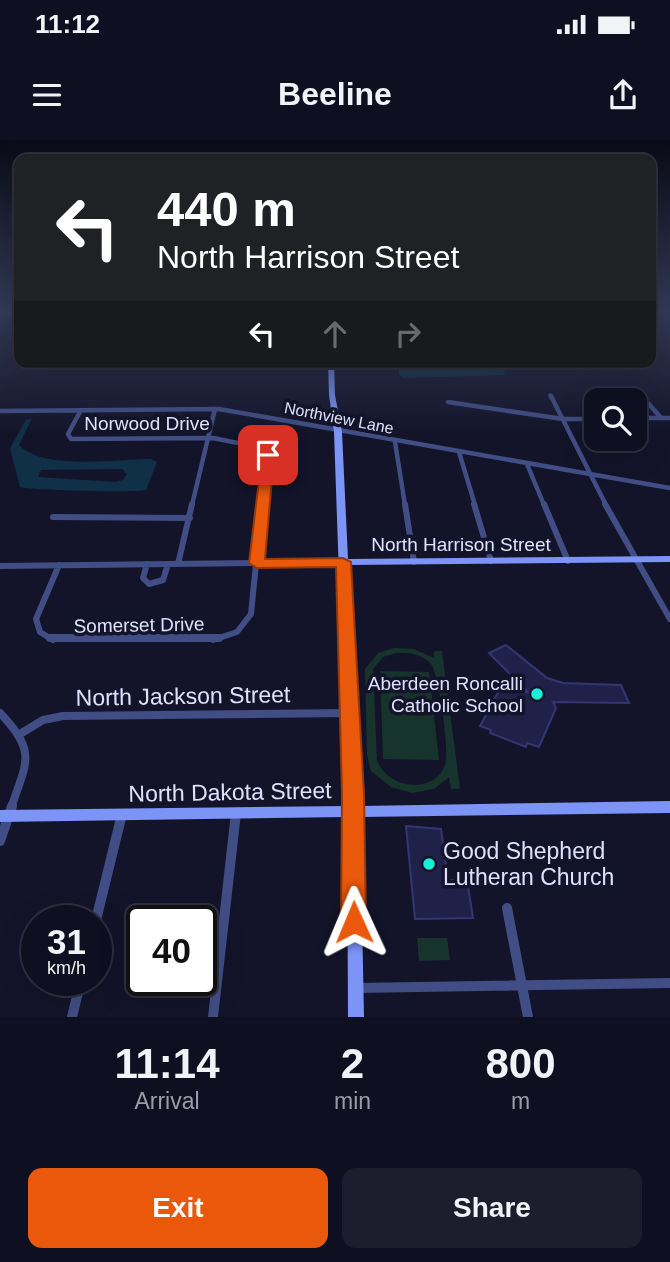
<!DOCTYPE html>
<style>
:root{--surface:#0e0f20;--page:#1c1d2d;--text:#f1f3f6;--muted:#9b9ca5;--line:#2e2f3e;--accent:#ea580c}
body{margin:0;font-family:Helvetica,sans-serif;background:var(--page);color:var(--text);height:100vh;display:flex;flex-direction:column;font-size:26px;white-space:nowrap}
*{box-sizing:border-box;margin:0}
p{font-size:23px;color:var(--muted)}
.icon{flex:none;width:38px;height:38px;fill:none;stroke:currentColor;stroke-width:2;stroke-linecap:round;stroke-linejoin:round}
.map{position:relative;height:877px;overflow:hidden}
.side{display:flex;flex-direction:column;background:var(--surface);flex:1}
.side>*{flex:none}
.banner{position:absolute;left:14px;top:14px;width:642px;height:214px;border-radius:14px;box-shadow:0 7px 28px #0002,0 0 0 2px var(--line);background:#202124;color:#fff;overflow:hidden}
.fabs{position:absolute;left:584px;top:248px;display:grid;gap:14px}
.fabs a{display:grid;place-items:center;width:63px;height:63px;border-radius:14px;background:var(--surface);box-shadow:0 7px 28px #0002,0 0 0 2px var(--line);font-size:35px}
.speed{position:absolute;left:21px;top:765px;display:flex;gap:14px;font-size:35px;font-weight:700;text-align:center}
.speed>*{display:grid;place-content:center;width:91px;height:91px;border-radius:50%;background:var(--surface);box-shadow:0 7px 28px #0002,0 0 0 2px var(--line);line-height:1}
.speed small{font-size:18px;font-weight:400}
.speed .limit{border:4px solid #111;border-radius:10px;background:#fff;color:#111}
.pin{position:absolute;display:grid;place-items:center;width:60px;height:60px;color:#fff;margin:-30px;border-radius:14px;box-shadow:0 4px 10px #0006}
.me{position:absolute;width:77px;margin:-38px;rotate:359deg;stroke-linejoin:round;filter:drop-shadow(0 0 5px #0008)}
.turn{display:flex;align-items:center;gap:24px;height:147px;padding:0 28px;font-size:32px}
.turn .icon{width:91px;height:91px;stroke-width:2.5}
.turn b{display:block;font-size:49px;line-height:60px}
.lanes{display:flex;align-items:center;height:66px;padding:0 28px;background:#0003;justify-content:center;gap:35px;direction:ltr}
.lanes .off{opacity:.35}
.eta{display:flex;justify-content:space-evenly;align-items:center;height:119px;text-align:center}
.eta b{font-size:42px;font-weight:600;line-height:49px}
.primary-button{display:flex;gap:14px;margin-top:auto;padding:14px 28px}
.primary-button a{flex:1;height:80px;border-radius:14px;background:var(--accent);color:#fff;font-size:28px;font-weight:600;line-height:80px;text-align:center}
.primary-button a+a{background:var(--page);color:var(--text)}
.status{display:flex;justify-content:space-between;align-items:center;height:49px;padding:0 35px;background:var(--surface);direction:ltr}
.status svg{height:19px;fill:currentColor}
header{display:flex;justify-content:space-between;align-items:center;height:91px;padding:0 28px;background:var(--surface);font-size:32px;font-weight:600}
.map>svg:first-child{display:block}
.green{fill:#16332c;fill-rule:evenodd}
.water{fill:#0f3046;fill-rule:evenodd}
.building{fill:#202149;stroke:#343674;stroke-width:2}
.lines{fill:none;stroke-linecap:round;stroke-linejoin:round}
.street-far4{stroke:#414e85;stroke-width:3.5}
.street-far3{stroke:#414e85;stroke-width:4.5}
.street-far2{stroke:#414e85;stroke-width:6}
.street-far1{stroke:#414e85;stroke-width:8}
.street{stroke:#414e85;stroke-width:10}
.secondary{fill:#7b94f6;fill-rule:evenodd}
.route{fill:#ea580c;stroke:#983908;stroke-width:2}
.poi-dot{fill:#17f0d4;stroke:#13142a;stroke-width:2.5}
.labels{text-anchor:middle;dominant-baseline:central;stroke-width:7;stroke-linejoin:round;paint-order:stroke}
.far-street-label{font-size:16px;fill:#dee1fd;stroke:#13142a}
.street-label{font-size:19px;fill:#dee1fd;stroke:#13142a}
.poi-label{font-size:19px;fill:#dee1fd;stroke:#13142a;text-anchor:end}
.near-street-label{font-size:23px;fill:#dee1fd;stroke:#13142a}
.near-poi-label{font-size:23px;fill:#dee1fd;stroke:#13142a;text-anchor:start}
</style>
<div class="status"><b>11:12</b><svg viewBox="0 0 49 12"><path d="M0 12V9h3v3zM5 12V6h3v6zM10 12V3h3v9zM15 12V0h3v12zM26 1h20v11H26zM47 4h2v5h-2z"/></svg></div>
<header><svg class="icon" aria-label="menu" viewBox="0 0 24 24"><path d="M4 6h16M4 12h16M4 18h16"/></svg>Beeline<svg class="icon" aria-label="share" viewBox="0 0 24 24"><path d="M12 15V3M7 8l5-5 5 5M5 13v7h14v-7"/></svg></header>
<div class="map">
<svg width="670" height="877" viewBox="0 0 670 877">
<rect width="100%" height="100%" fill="#13142a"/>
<!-- green -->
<path class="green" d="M 394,508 L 414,509 L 434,518 L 434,511 L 442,511 L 460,649 L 451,649 L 449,637 L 434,649 L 412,653 L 391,647 L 371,631 L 367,615 L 365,529 L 378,513 ZM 396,513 C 408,512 422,514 431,524 C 439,534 450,613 445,625 C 434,656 386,648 377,620 L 373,529 L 383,517 Z
M 380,531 L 429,532 L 439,620 L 383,619 Z
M 417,798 L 447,798 L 450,820 L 419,821 Z"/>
<!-- water -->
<path class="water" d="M 501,222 L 505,235 L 404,238 L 399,235 L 398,223 Z
M 32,278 L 19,305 C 44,331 116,319 151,319 L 157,322 L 146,350 C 138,353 27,350 20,347 L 10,308 L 26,280 ZM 122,329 L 127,334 L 123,340 L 116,342 L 38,337 L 41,330 Z"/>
<!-- building -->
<path class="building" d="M 506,505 L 547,538 L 563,543 L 621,545 L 629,563 L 553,562 L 556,568 L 539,607 L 527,603 L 526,607 L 490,593 L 491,590 L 480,586 L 503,543 L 529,553 L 489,513 Z
M 406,686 L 441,689 L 448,740 L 467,740 L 473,778 L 415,779 Z"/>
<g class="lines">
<!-- street-far4 -->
<path class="street-far4" d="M 550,255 L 551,258"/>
<!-- street-far3 -->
<path class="street-far3" d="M 551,256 L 606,365
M 448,262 L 563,279 L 597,279
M 591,264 L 597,274
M 649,264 L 661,278
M 81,270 L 68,294 L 71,299 L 213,298 L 268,309 L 262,365
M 0,271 L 219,269 L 670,348
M 635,278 L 670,278
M 395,302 L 405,365
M 459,312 L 475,365
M 527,324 L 544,365
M 192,365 L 215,269"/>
<!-- street-far2 -->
<path class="street-far2" d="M 405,364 L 414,422
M 474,364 L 491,421
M 544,364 L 568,421
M 605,364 L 670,479
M 53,377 L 190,378
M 147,424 L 143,438 L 149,444 L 163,440 L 168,424
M 178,424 L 192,364
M 0,426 L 343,422
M 53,500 L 40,492 L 36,479 L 59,425
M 213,500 L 237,492 L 251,474 L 262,364"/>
<!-- street-far1 -->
<path class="street-far1" d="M 50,498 L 219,498
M 0,573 C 37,612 27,621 11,668
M 20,594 L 43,580 L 63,576 L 350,573"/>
<!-- street -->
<path class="street" d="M 0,701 L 12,666
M 507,768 L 528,877
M 96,780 L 122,674
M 357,848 L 670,843
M 72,877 L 81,840
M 213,877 L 236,673"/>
<!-- secondary -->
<path class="secondary" d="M 328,222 L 334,222 L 335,255 L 342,292 L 348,419 L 670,416 L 670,422 L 348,425 L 360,666 L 670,661 L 670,673 L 360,677 L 364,877 L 348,877 L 347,677 L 0,682 L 0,670 L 347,666 L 334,292 L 329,255 Z"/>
</g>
<!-- sky -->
<linearGradient id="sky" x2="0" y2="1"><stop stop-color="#0a0b17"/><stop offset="0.58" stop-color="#333a55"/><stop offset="1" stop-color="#333a55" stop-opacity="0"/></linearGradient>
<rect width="670" height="294" fill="url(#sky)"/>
<!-- route -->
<path class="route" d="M 268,311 L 274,315 L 265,419 L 343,418 L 351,422 L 364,654 L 366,782 L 363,791 L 354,794 L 345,791 L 341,782 L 342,654 L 336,427 L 257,428 L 249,423 L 262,315 Z"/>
<!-- markers -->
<g class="poi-dot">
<circle cx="537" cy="554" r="7"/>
<circle cx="429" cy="724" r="7"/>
</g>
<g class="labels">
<!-- far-street labels -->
<g class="far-street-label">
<text transform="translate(339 278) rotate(11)">Northview Lane</text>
</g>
<!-- street labels -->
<g class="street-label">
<text x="147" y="283">Norwood Drive</text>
<text x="461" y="404">North Harrison Street</text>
<text transform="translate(139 485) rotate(-1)">Somerset Drive</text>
</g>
<!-- poi labels -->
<g class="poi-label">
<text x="523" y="543">Aberdeen Roncalli<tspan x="523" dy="22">Catholic School</tspan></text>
</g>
<!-- near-street labels -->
<g class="near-street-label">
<text transform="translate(183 556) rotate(-1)">North Jackson Street</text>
<text transform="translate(230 652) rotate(-1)">North Dakota Street</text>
</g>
<!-- near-poi labels -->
<g class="near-poi-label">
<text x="443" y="711">Good Shepherd<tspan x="443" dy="26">Lutheran Church</tspan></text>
</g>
</g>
</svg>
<div class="fabs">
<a><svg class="icon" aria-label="search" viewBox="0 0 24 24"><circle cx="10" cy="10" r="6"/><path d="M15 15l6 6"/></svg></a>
</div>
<div class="speed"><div>31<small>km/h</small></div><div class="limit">40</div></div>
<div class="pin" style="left:268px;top:315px;background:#d93025"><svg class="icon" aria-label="arrive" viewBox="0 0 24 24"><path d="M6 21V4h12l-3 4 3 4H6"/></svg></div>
<svg class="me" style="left:354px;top:782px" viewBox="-20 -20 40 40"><path d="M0-17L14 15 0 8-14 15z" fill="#ea580c" stroke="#fff" stroke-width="4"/></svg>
<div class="banner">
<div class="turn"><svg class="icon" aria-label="left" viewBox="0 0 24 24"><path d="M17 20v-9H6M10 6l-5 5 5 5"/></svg><div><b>440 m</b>North Harrison Street</div></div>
<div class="lanes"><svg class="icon" aria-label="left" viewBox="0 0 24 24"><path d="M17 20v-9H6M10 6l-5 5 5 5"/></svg><svg class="icon off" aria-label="ahead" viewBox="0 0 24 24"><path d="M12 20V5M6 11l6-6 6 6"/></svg><svg class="icon off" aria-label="right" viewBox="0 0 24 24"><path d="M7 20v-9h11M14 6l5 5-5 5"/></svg></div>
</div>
</div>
<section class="side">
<div class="eta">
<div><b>11:14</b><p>Arrival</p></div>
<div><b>2</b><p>min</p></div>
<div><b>800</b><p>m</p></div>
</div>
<div class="primary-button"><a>Exit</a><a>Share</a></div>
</section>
